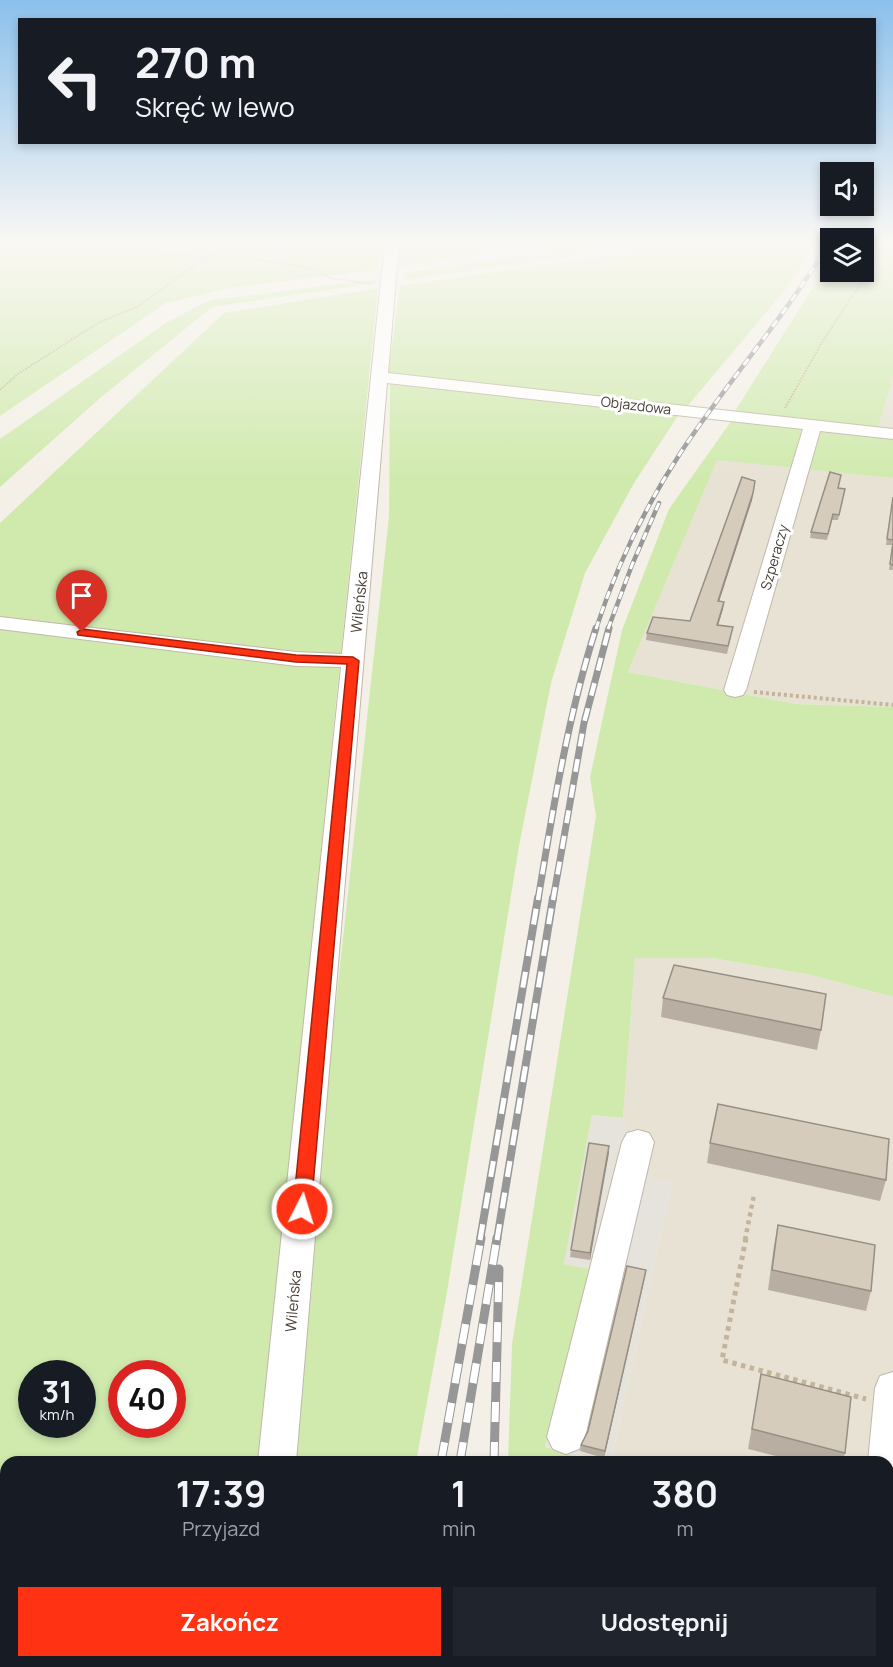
<!DOCTYPE html>
<html lang="pl">
<meta charset="utf-8">
<style>
:root{--surface:#171b24;--page:#20242c;--text:#f1f3f6;--muted:#9ea1a6;--accent:#ff3313}
body{margin:0;font-family:Manrope,sans-serif;background:var(--page);color:var(--text);height:100vh;display:flex;flex-direction:column;font-size:22px;white-space:nowrap}
*{box-sizing:border-box;margin:0}
p{font-size:20px;color:var(--muted)}
.icon{flex:none;width:33px;height:33px;fill:none;stroke:currentColor;stroke-width:2;stroke-linecap:round;stroke-linejoin:round}
.map{position:relative;flex:1;overflow:hidden}
.details{position:absolute;left:0px;top:1456px;width:894px;height:212px;display:flex;flex-direction:column;background:var(--surface);border-radius:18px 18px 0 0;box-shadow:0 3px 9px #0003}
.details>*{flex:none}
.top-card{position:absolute;left:18px;top:18px;width:858px;height:126px;border-radius:0px;box-shadow:0 3px 9px #0003;background:#171b24;color:var(--text);overflow:hidden}
.tools{position:absolute;left:820px;top:162px;display:grid;gap:12px}
.tools a{display:grid;place-items:center;width:54px;height:54px;border-radius:0px;background:var(--surface);box-shadow:0 3px 9px #0003;font-size:30px}
.speed{position:absolute;left:18px;top:1360px;display:flex;gap:12px;font-size:30px;font-weight:700;text-align:center}
.speed>*{display:grid;place-content:center;width:78px;height:78px;border-radius:50%;background:var(--surface);box-shadow:0 3px 9px #0003;line-height:1}
.speed small{font-size:15px;font-weight:400}
.speed .limit{border:9px solid #d22;background:#fff;color:#111}
.pin{position:absolute;display:grid;place-items:center;width:51px;height:51px;color:#fff;margin:-62px -26px;border-radius:50% 50% 50% 0;rotate:-45deg;box-shadow:0 0 6px #0007}
.pin .icon{rotate:45deg}
.me{position:absolute;width:66px;margin:-33px;rotate:5deg;stroke-linejoin:round;filter:drop-shadow(0 0 4px #0008)}
.turn{display:flex;align-items:center;gap:21px;height:126px;padding:0 18px;font-size:27px}
.turn .icon{width:78px;height:78px;stroke-width:2.5}
.turn b{display:block;font-size:42px;line-height:51px}
.eta{display:flex;justify-content:space-evenly;align-items:center;height:102px;text-align:center}
.eta b{font-size:36px;font-weight:700;line-height:42px}
.action{display:flex;gap:12px;margin-top:auto;padding:12px 18px}
.action a{flex:1;height:69px;border-radius:0px;background:var(--accent);color:#fff;font-size:24px;font-weight:700;line-height:69px;text-align:center}
.action a+a{background:var(--page);color:var(--text)}
.map>svg:first-child{display:block}
.residential{fill:#e8e2d5}
.industrial{fill:#e6e2dc}
.green{fill:#d0eaae;fill-rule:evenodd}
.lines{fill:none;stroke-linecap:round;stroke-linejoin:round}
.stream{stroke:#a1d3f3;stroke-width:9}
.minor-casing{stroke:#c0b8a9;stroke-width:2}
.path-far3{stroke:#c3b49a;stroke-width:2;stroke-dasharray:1.5 1.5;stroke-linecap:butt}
.path-far2{stroke:#c3b49a;stroke-width:4;stroke-dasharray:3 3;stroke-linecap:butt}
.path-far1{stroke:#c3b49a;stroke-width:4.5;stroke-dasharray:4 4;stroke-linecap:butt}
.path{stroke:#c3b49a;stroke-width:5;stroke-dasharray:4.5 4.5;stroke-linecap:butt}
.minor{fill:#fff;fill-rule:evenodd}
.rail-far3-casing{stroke:#979797;stroke-width:4.5}
.rail-far2-casing{stroke:#979797;stroke-width:7}
.rail-far1-casing{stroke:#979797;stroke-width:8}
.rail-casing{stroke:#979797;stroke-width:9}
.rail-far3{stroke:#fff;stroke-width:3;stroke-dasharray:8;stroke-linecap:butt}
.rail-far2{stroke:#fff;stroke-width:4.5;stroke-dasharray:13;stroke-linecap:butt}
.rail-far1{stroke:#fff;stroke-width:5;stroke-dasharray:16;stroke-linecap:butt}
.rail{stroke:#fff;stroke-width:7;stroke-dasharray:20;stroke-linecap:butt}
.wall{fill:#b8afa2}
.shaded-wall{fill:#968f84}
.building{fill:#d6ccbc;stroke:#968f84;stroke-width:1.5}
.route{fill:#ff3313;stroke:#a6210c;stroke-width:1.5}
.labels{text-anchor:middle;dominant-baseline:central;stroke-width:6;stroke-linejoin:round;paint-order:stroke}
.far-street-label{font-size:14px;fill:#484036;stroke:#fff}
.street-label{font-size:15px;fill:#484036;stroke:#fff}
</style>
<div class="map">
<svg width="893" height="1667" viewBox="0 0 893 1667">
<rect width="100%" height="100%" fill="#f4f0e7"/>
<!-- residential -->
<path class="residential" d="M 269,243 L 306,243 L 283,256 L 261,252 Z
M 893,378 L 893,430 L 878,428 Z
M 717,459 L 893,478 L 893,707 L 796,704 L 628,672 Z
M 635,957 L 712,958 L 811,975 L 893,997 L 893,1667 L 679,1667 L 661,1662 L 888,1662 L 888,1462 L 611,1462 L 672,1183 L 647,1177 L 623,1118 Z"/>
<!-- industrial -->
<path class="industrial" d="M 592,1115 L 623,1118 L 647,1177 L 672,1183 L 611,1462 L 596,1462 L 545,1447 L 590,1269 L 564,1264 Z"/>
<!-- green -->
<path class="green" d="M 0,243 L 167,243 L 157,251 L 180,254 L 196,243 L 269,243 L 261,252 L 282,256 L 306,243 L 383,243 L 377,270 L 235,287 L 166,303 L 0,416 Z
M 400,243 L 558,243 L 398,267 Z
M 609,243 L 660,243 L 406,280 L 403,273 Z
M 696,243 L 818,243 L 785,290 L 686,408 L 388,375 L 400,286 Z
M 864,243 L 893,243 L 893,378 L 878,428 L 735,411 L 831,259 L 831,272 L 864,272 Z
M 377,279 L 376,283 L 212,307 L 99,399 L 0,487 L 0,439 L 166,323 L 201,304 L 212,300 Z
M 378,288 L 259,1462 L 6,1462 L 6,1662 L 239,1662 L 238,1667 L 0,1667 L 0,523 L 224,313 ZM 32,1374 L 82,1374 L 82,1425 L 32,1425 ZM 122,1374 L 172,1374 L 172,1425 L 122,1425 Z
M 390,383 L 679,414 L 634,483 L 585,573 L 551,683 L 519,846 L 446,1298 L 416,1462 L 296,1462 L 331,1048 L 389,517 Z
M 732,420 L 893,438 L 893,478 L 717,460 L 628,672 L 796,704 L 893,707 L 893,997 L 811,975 L 712,958 L 635,958 L 623,1118 L 592,1115 L 564,1264 L 590,1269 L 545,1447 L 596,1462 L 508,1462 L 512,1344 L 596,816 L 590,777 L 622,630 L 669,509 Z
M 278,1662 L 379,1662 L 379,1667 L 278,1667 Z
M 513,1662 L 622,1662 L 622,1667 L 513,1667 Z"/>
<g class="lines">
<!-- stream -->
<path class="stream" d="M 361,1667 L 362,1662"/>
<!-- minor casing -->
<g class="minor-casing">
<path id="minor" d="M 385,243 L 399,243 L 388,373 L 893,429 L 893,439 L 820,431 L 746,690 L 743,695 L 735,697 L 727,695 L 724,690 L 803,429 L 387,383 L 296,1462 L 258,1462 L 341,667 L 296,666 L 0,629 L 0,617 L 296,652 L 342,654 Z
M 638,1130 L 649,1133 L 654,1142 L 585,1437 L 579,1449 L 566,1454 L 553,1449 L 547,1437 L 622,1142 L 627,1133 Z
M 893,1372 L 893,1477 L 888,1479 L 888,1462 L 868,1462 L 875,1388 L 880,1376 Z
M 888,1523 L 893,1525 L 893,1563 L 888,1561 Z
M 888,1654 L 891,1662 L 890,1667 L 848,1667 L 849,1662 L 888,1662 Z
M 238,1662 L 280,1662 L 280,1667 L 238,1667 Z"/>
</g>
<!-- path-far3 -->
<path class="path-far3" d="M 105,243 L 110,246 L 213,259 L 253,259 L 282,263 L 312,269 L 330,278 L 372,284
M 0,247 L 107,246
M 0,254 L 17,243
M 254,259 L 272,243
M 0,390 L 18,374 L 85,331 L 102,321 L 137,307 L 227,243
M 785,408 L 821,344 L 874,263 L 882,243"/>
<!-- path-far2 -->
<path class="path-far2" d="M 754,692 L 893,705"/>
<!-- path-far1 -->
<path class="path-far1" d="M 745,1240 L 754,1195"/>
<!-- path -->
<path class="path" d="M 746,1238 L 722,1360 L 866,1399
M 0,1599 L 6,1598"/>
<!-- minor -->
<use href="#minor" class="minor"/>
<!-- rail-far3 casing -->
<g class="rail-far3-casing">
<path id="rail-far3" d="M 596,629 C 616,567 645,507 681,452 C 728,381 785,317 829,243
M 608,629 L 632,565 L 659,503"/>
</g>
<!-- rail-far2 casing -->
<g class="rail-far2-casing">
<path id="rail-far2" d="M 538,900 C 553,808 568,716 596,628
M 553,900 L 584,723 L 609,628"/>
</g>
<!-- rail-far1 casing -->
<g class="rail-far1-casing">
<path id="rail-far1" d="M 480,1240 L 538,898
M 497,1240 L 553,898"/>
</g>
<!-- rail casing -->
<g class="rail-casing">
<path id="rail" d="M 441,1462 L 481,1238
M 460,1462 L 497,1238
M 494,1462 L 499,1269
M 492,1662 L 493,1667
M 405,1667 L 406,1662
M 426,1667 L 427,1662"/>
</g>
<!-- rail-far3 -->
<use href="#rail-far3" class="rail-far3"/>
<!-- rail-far2 -->
<use href="#rail-far2" class="rail-far2"/>
<!-- rail-far1 -->
<use href="#rail-far1" class="rail-far1"/>
<!-- rail -->
<use href="#rail" class="rail"/>
</g>
<!-- wall -->
<path class="wall" d="M 755,481 L 752,500 L 719,601 L 723,609 L 718,625 L 733,627 L 727,654 L 646,640 L 647,633 L 690,621 Z
M 839,488 L 845,489 L 838,520 L 832,520 L 827,540 L 810,538 L 811,532 Z
M 893,497 L 893,570 L 889,570 L 892,545 L 886,545 Z
M 663,998 L 821,1030 L 817,1050 L 661,1017 Z
M 710,1143 L 886,1180 L 880,1201 L 707,1163 Z
M 609,1146 L 590,1260 L 570,1257 L 571,1250 Z
M 778,1225 L 871,1291 L 866,1311 L 768,1290 L 774,1245 Z
M 646,1270 L 604,1458 L 580,1451 L 581,1445 L 588,1431 Z
M 761,1374 L 845,1453 L 842,1462 L 800,1462 L 748,1449 Z
M 790,1662 L 821,1662 L 819,1667 L 808,1667 Z"/>
<!-- shaded-wall -->
<path class="shaded-wall" d="M 753,493 L 752,500 L 717,608 L 718,601 Z
M 724,602 L 723,609 L 716,632 L 717,625 Z
M 609,1146 L 609,1153 L 590,1260 L 590,1253 Z
M 646,1270 L 645,1277 L 604,1458 L 605,1451 Z"/>
<!-- building -->
<path class="building" d="M 830,472 L 841,475 L 838,488 L 845,489 L 839,515 L 833,514 L 828,534 L 811,532 Z
M 742,477 L 755,481 L 753,493 L 718,601 L 724,602 L 717,625 L 733,627 L 728,646 L 647,633 L 653,617 L 690,621 Z
M 893,497 L 893,540 L 887,539 Z
M 893,543 L 893,565 L 890,564 Z
M 674,965 L 826,994 L 821,1030 L 663,998 Z
M 718,1104 L 889,1139 L 886,1180 L 710,1143 Z
M 589,1143 L 609,1146 L 590,1253 L 571,1250 Z
M 778,1225 L 875,1245 L 871,1291 L 772,1270 Z
M 627,1266 L 646,1270 L 605,1451 L 581,1445 L 588,1431 Z
M 761,1374 L 851,1397 L 845,1453 L 752,1429 Z"/>
<!-- sky -->
<linearGradient id="sky" x2="0" y2="1"><stop stop-color="#8bc0ec"/><stop offset="0.51" stop-color="#faf8f4"/><stop offset="1" stop-color="#faf8f4" stop-opacity="0"/></linearGradient>
<rect width="893" height="477" fill="url(#sky)"/>
<!-- route -->
<path class="route" d="M 82,629 L 296,655 L 353,657 L 359,661 L 311,1209 L 308,1214 L 302,1216 L 295,1214 L 293,1209 L 347,664 L 296,662 L 78,635 L 77,632 Z"/>
<g class="labels">
<!-- far-street labels -->
<g class="far-street-label">
<text transform="translate(636 405) rotate(7)">Objazdowa</text>
<text transform="translate(774 557) rotate(-74)">Szperaczy</text>
</g>
<!-- street labels -->
<g class="street-label">
<text transform="translate(359 602) rotate(-84)">Wileńska</text>
<text transform="translate(293 1301) rotate(-85)">Wileńska</text>
</g>
</g>
</svg>
<div class="tools">
<a><svg class="icon" aria-label="sound" viewBox="0 0 24 24"><path d="M4 9h4l5-4v14l-5-4H4zM17 9q2 3 0 6"/></svg></a>
<a><svg class="icon" aria-label="layers" viewBox="0 0 24 24"><path d="M12 4l9 5-9 5-9-5zM3 14l9 5 9-5"/></svg></a>
</div>
<div class="speed"><div>31<small>km/h</small></div><div class="limit">40</div></div>
<div class="pin" style="left:82px;top:632px;background:#d93025"><svg class="icon" aria-label="arrive" viewBox="0 0 24 24"><path d="M6 21V4h12l-3 4 3 4H6"/></svg></div>
<svg class="me" style="left:302px;top:1209px" viewBox="-20 -20 40 40"><circle r="17" fill="#ff3313" stroke="#fff" stroke-width="3"/><path d="M0-11L8 9 0 5-8 9z" fill="#fff"/></svg>
<div class="top-card">
<div class="turn"><svg class="icon" aria-label="left" viewBox="0 0 24 24"><path d="M17 20v-9H6M10 6l-5 5 5 5"/></svg><div><b>270 m</b>Skręć w lewo</div></div>
</div>
<section class="details">
<div class="eta">
<div><b>17:39</b><p>Przyjazd</p></div>
<div><b>1</b><p>min</p></div>
<div><b>380</b><p>m</p></div>
</div>
<div class="action"><a>Zakończ</a><a>Udostępnij</a></div>
</section>
</div>
